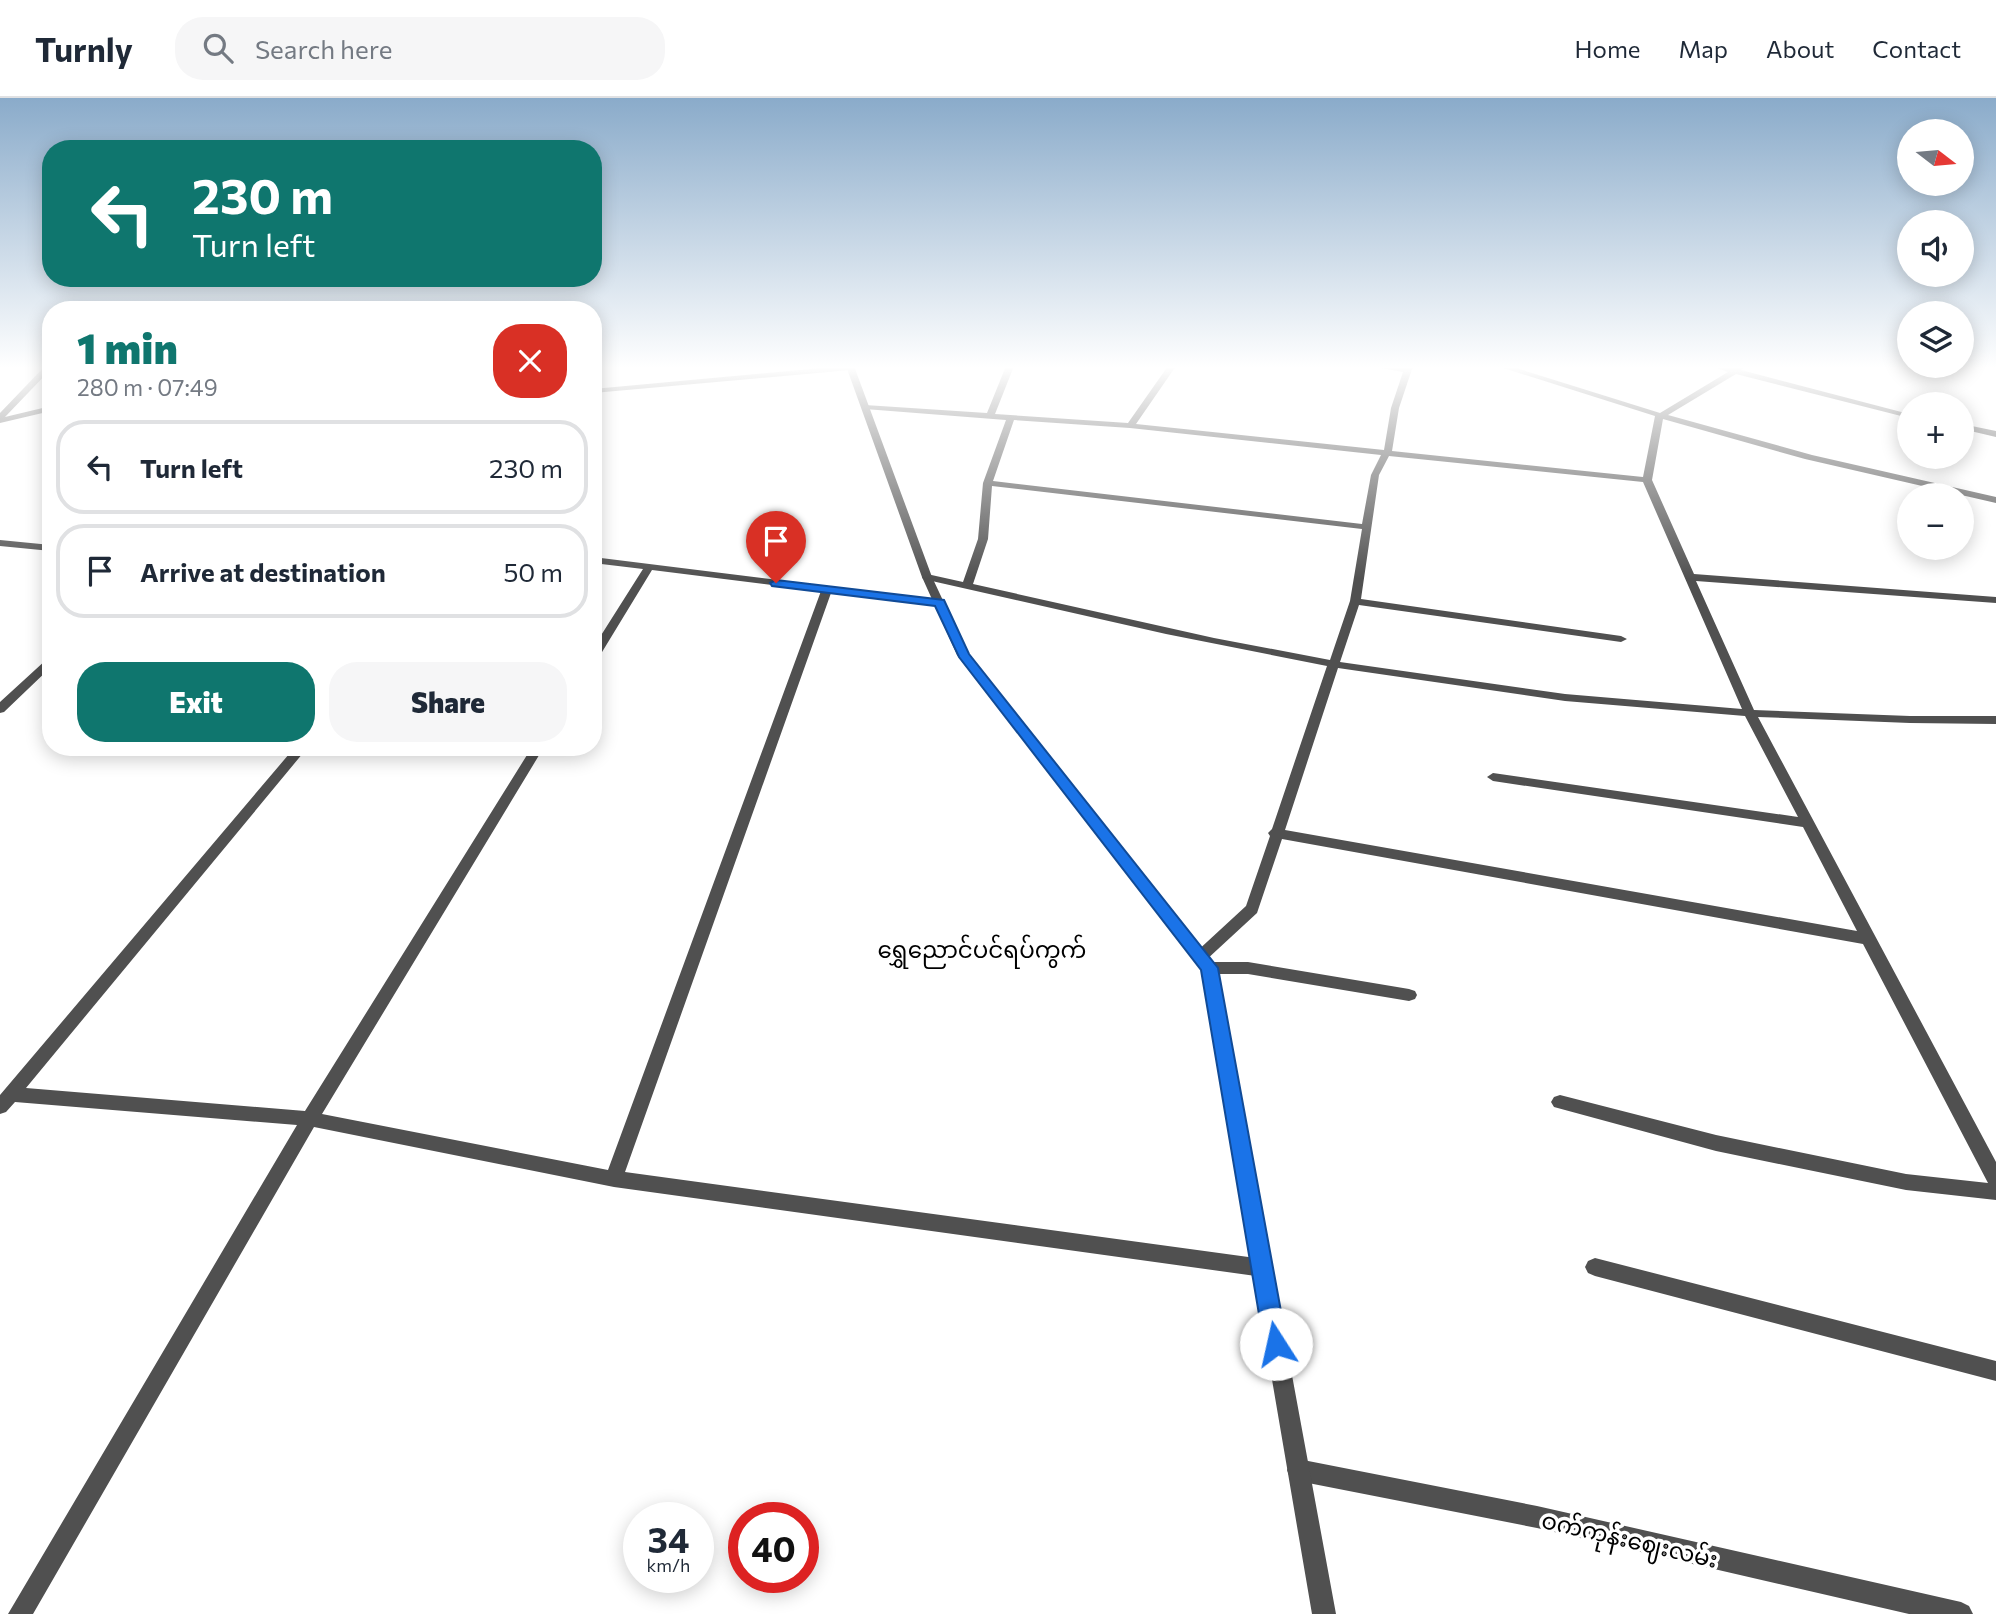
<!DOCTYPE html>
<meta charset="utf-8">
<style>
:root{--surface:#fff;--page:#f6f6f7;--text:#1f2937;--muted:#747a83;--line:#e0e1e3;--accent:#0f766e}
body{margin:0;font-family:Commissioner,"Noto Sans Myanmar",sans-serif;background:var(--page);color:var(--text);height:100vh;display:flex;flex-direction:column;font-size:26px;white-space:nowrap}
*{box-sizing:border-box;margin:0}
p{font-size:23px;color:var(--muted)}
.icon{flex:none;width:38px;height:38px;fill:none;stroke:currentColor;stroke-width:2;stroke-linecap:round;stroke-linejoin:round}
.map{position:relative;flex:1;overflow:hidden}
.details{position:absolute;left:42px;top:203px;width:560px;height:455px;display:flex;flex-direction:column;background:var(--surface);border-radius:28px;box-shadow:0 4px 18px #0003}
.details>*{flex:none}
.top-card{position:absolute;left:42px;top:42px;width:560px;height:147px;border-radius:28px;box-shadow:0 4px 18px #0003;background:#0f766e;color:#fff;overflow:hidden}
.needle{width:46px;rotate:106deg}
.tools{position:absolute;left:1897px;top:21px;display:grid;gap:14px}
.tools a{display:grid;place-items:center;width:77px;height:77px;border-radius:50%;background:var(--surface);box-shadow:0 4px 18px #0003;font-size:35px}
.speed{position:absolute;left:623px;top:1404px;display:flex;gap:14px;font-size:35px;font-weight:700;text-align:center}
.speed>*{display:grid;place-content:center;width:91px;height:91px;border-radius:50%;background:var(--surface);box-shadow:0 4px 18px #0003;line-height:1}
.speed small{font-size:18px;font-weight:400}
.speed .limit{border:10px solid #d22;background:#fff;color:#111}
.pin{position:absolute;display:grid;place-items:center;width:60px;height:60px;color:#fff;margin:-72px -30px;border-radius:50% 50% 50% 0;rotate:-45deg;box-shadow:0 0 7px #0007}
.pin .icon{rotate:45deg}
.me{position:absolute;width:77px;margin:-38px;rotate:350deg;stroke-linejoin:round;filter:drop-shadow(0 0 5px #0008)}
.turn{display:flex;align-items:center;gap:24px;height:147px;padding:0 35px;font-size:32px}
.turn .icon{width:91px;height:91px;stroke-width:2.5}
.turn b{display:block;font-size:49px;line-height:60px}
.round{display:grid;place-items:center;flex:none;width:74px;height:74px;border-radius:28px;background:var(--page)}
.overview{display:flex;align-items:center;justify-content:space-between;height:119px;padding:0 35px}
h1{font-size:42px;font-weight:800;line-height:52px;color:var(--accent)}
.cta{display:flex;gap:14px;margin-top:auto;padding:14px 35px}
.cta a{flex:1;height:80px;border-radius:28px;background:var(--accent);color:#fff;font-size:28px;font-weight:800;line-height:80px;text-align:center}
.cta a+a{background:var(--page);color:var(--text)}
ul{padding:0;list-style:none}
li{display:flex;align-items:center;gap:21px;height:94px;margin:0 14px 10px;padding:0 21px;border:4px solid var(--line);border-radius:28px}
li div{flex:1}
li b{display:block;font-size:26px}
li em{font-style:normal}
header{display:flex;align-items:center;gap:42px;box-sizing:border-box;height:98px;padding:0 35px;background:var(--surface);border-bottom:2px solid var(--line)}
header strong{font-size:33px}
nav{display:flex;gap:38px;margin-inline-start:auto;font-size:24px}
.search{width:490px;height:63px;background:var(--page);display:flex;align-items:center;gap:18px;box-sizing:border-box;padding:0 24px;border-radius:28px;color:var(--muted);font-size:26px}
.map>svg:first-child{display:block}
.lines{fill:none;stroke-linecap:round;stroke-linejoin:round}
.minor{fill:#505050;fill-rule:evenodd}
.tertiary{fill:#505050;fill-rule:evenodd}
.route{fill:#1a73e8;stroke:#114b97;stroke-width:2}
.labels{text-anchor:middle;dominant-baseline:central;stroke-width:7;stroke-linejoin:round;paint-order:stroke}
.quarter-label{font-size:23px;fill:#000;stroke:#fff}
.near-street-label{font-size:23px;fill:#000;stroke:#fff}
</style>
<header>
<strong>Turnly</strong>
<div class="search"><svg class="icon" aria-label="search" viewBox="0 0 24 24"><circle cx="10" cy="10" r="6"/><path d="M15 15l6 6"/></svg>Search here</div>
<nav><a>Home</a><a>Map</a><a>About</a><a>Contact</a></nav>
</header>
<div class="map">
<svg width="1996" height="1516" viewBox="0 0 1996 1516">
<rect width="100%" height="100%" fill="#fff"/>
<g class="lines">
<!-- minor -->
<path class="minor" d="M 45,268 L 51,268 L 51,271 L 5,319 L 51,308 L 51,313 L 0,325 L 0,315 Z
M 843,268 L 854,270 L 850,272 L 593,295 L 593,291 Z
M 1006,268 L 1014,268 L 995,316 L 1128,325 L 1168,268 L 1176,268 L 1136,326 L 1384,352 L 1391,310 L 1403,274 L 1371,268 L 1413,268 L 1399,310 L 1392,353 L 1643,379 L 1655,318 L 1497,268 L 1510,268 L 1660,315 L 1728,274 L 1711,268 L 1734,270 L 1747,268 L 1741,272 L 1909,316 L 1909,320 L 1736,276 L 1668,317 L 1812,357 L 1996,399 L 1996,405 L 1805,361 L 1663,321 L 1652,382 L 1694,476 L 1996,499 L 1996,505 L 1696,483 L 1754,612 L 1910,618 L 1996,618 L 1996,626 L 1910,625 L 1758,619 L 1996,1064 L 1996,1102 L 1906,1092 L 1716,1053 L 1554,1009 L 1551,1004 L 1554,999 L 1560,997 L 1716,1037 L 1906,1076 L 1988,1085 L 1863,846 L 1282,741 L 1257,815 L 1205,863 L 1195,863 L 1192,859 L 1195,855 L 1246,808 L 1270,738 L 1268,735 L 1272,731 L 1327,568 L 1166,536 L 923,481 L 922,479 L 927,476 L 963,484 L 978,441 L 983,385 L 1006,322 L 865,311 L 861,309 L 865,307 L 987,315 ZM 1014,322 L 1130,330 L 1381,357 L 1371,377 L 1362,426 L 993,383 ZM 1389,358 L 1643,384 L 1742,611 L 1565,596 L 1340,564 L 1359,507 L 1621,544 L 1627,541 L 1621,538 L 1361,501 L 1379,377 ZM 992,388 L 1362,431 L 1350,503 L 1330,562 L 1214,540 L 973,486 L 988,441 ZM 1338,570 L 1565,603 L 1745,618 L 1798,719 L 1493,675 L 1487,679 L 1493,683 L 1803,729 L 1857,833 L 1285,732 Z
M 1962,326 L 1996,333 L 1996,339 L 1962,331 Z
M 0,442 L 51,447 L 51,453 L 0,448 Z
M 593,459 L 940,502 L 945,505 L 940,508 L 831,495 L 625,1074 L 1263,1161 L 1270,1163 L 1273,1170 L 1270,1177 L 1263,1179 L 614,1089 L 314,1029 L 33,1516 L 8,1516 L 297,1027 L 15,1004 L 6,1014 L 0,1016 L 0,997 L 295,649 L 308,649 L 26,990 L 305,1013 L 532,649 L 544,649 L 322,1016 L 608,1072 L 821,493 L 652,472 L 599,559 L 593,562 L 593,550 L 643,471 L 593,465 Z
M 51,560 L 51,569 L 4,614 L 0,615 L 0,604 L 47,561 Z
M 1209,864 L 1248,864 L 1409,891 L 1415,893 L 1417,897 L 1415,901 L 1409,903 L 1248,876 L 1209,876 L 1204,874 L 1201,870 L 1204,866 Z
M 1595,1160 L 1996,1263 L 1996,1283 L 1595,1178 L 1588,1175 L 1585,1169 L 1588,1163 Z
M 1298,1361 L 1537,1408 L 1961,1504 L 1969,1508 L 1973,1516 L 1909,1516 L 1537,1430 L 1298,1383 L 1290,1380 L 1287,1372 L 1290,1364 Z"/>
<!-- tertiary -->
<path class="tertiary" d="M 846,268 L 854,268 L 932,479 L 968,556 L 1217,870 L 1336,1516 L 1312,1516 L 1202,872 L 957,557 L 922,479 Z"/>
</g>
<!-- sky -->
<linearGradient id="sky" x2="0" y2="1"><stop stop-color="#8aabca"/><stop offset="0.56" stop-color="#fff"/><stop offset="1" stop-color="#fff" stop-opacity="0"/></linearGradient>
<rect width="1996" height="481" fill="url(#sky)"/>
<!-- route -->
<path class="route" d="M 776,482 L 944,502 L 969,556 L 1218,870 L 1287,1246 L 1284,1254 L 1276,1258 L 1268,1254 L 1264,1246 L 1201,872 L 959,559 L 935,508 L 772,488 L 770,485 Z"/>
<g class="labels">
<!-- quarter labels -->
<g class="quarter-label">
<text x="982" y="851">ရွှေညောင်ပင်ရပ်ကွက်</text>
</g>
<!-- near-street labels -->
<g class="near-street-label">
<text transform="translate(1630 1441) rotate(13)">ဝက်ကုန်းဈေးလမ်း</text>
</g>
</g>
</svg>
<div class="tools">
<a><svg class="needle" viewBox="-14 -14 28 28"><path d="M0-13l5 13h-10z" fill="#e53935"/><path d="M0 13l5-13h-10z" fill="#747a83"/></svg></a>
<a><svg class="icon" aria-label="sound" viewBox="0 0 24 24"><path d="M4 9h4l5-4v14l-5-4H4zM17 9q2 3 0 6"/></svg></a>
<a><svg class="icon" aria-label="layers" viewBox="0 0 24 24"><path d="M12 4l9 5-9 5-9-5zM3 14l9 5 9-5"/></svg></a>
<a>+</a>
<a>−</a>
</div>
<div class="speed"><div>34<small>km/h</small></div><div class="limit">40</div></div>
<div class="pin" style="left:776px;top:485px;background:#d93025"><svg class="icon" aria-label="arrive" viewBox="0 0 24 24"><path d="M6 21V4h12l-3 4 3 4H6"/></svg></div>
<svg class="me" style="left:1276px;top:1246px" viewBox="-20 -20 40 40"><circle r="19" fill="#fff"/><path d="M0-13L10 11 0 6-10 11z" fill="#1a73e8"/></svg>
<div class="top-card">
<div class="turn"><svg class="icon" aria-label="left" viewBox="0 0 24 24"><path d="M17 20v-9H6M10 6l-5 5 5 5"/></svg><div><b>230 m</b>Turn left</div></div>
</div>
<section class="details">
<div class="overview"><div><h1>1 min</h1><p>280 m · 07:49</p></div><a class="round" style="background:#d93025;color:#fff"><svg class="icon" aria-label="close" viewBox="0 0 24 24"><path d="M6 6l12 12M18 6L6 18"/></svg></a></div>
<ul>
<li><svg class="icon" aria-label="left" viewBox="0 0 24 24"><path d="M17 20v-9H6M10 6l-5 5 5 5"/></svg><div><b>Turn left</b></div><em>230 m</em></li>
<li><svg class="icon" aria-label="arrive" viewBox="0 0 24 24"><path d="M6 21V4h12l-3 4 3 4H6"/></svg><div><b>Arrive at destination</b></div><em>50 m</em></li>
</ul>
<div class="cta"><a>Exit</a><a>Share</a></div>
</section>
</div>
